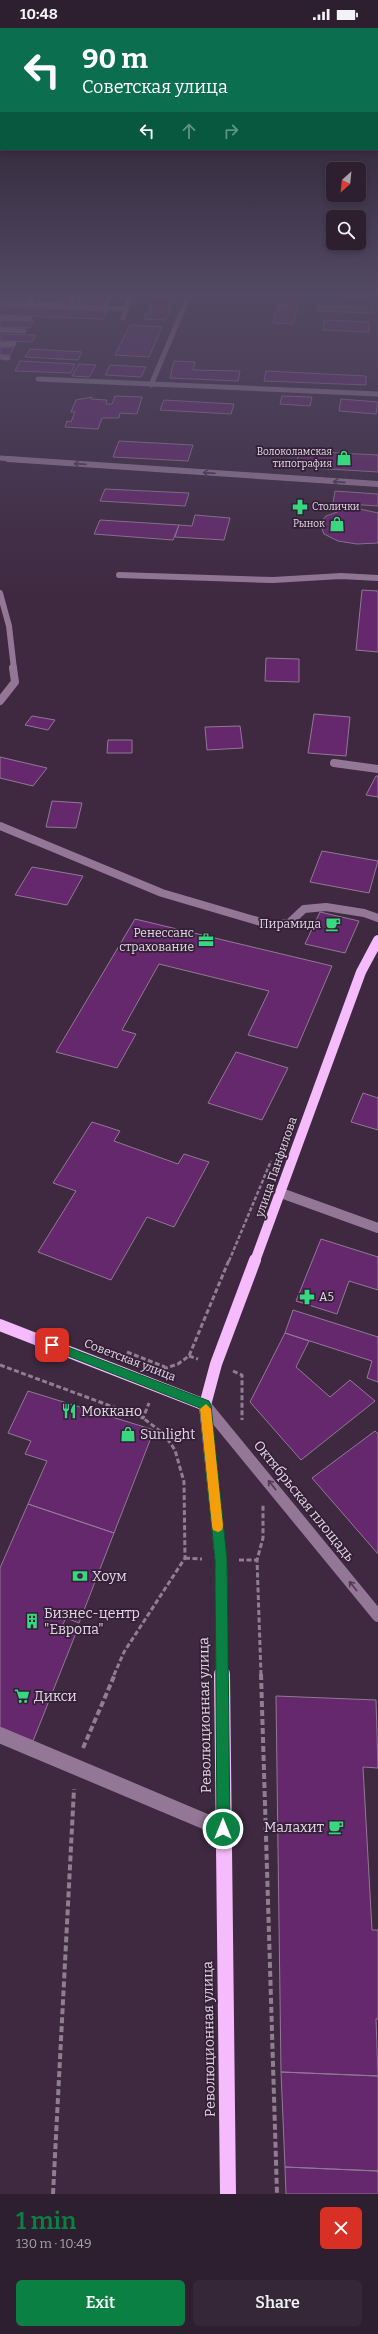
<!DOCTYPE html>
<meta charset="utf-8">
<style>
:root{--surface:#2e1f30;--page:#362738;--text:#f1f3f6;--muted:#a7a2ab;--line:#493d4c;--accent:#0b8043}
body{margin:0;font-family:Bitter,serif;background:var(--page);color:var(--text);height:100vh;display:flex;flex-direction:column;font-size:15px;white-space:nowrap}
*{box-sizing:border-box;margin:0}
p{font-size:13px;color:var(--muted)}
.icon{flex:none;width:22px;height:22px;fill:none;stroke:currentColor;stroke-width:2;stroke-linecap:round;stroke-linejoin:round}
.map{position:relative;height:2166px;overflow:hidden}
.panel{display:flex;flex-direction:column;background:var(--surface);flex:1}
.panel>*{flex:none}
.top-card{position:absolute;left:0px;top:0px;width:378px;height:122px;box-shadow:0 2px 6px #0003,0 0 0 1px var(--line);background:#0b6e4f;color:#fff;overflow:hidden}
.needle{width:26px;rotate:207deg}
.buttons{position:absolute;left:326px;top:134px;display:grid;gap:8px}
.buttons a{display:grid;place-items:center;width:40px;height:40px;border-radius:6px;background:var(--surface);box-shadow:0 2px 6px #0003,0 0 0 1px var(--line);font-size:20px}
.pin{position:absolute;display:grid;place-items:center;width:34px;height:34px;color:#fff;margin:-17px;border-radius:8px;box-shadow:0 2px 6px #0006}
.me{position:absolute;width:44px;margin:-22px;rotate:0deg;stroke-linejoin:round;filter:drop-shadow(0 0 3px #0008)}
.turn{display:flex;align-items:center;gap:14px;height:84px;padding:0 16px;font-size:18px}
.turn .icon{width:52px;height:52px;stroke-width:2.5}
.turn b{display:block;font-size:28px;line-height:34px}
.lanes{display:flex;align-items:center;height:38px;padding:0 16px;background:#0003;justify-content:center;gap:20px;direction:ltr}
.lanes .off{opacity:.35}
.round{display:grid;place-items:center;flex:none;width:42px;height:42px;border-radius:6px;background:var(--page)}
.headline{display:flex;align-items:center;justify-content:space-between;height:68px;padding:0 16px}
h1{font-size:24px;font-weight:600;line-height:30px;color:var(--accent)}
.action{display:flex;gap:8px;margin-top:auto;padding:8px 16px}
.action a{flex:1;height:46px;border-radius:6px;background:var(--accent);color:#fff;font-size:16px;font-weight:600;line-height:46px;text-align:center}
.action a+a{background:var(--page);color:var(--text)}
.status{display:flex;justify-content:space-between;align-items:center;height:28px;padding:0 20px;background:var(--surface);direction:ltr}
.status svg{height:11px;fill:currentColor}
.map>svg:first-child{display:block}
.green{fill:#1c633a}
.building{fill:#65286c;stroke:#917994}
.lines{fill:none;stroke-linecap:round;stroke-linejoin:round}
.path-far2{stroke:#8f7e90;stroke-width:2.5;stroke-dasharray:4 2;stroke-linecap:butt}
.path-far1{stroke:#8f7e90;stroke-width:3;stroke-dasharray:5 2.5;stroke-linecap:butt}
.path{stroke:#8f7e90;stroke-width:4;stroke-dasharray:6 3;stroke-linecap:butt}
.minor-far5{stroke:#947796;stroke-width:5}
.minor-far4{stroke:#947796;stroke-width:6}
.minor-far3{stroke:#947796;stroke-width:8}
.minor-far2{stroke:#947796;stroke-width:10}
.minor-far1{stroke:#947796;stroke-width:12}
.minor{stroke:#947796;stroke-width:16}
.major-far2{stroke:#f6bbfc;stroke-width:10}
.major-far1{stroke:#f6bbfc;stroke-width:12}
.major{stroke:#f6bbfc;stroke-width:16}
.oneway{stroke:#503953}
.route{fill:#0b8043;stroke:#07532c}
.slow{fill:#f59e0b}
.labels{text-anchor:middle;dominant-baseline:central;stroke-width:3.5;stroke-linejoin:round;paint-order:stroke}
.far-poi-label{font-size:10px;fill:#e5d8e6;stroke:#331f36;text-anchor:end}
.poi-label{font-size:12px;fill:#e5d8e6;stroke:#331f36;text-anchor:end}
.street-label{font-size:12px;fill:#e5d8e6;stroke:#331f36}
.near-poi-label{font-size:14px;fill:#e5d8e6;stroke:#331f36;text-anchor:start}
.near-street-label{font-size:14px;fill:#e5d8e6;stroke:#331f36}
</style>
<div class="status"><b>10:48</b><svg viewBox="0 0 49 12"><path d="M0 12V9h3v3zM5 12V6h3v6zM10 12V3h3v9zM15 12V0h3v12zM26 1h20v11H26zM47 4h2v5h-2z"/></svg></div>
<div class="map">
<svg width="378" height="2166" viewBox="0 0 378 2166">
<rect width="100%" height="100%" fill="#3e2940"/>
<!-- green -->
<path class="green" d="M 286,264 L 332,264 L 331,269 C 321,274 296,272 286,267 Z"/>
<!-- building -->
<path class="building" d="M 6,264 L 25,264 L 20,273 L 1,272 Z
M 44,264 L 68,264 L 62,275 L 38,275 Z
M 84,264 L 106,264 L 100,276 L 78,275 Z
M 344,264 L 371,264 L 371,269 L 343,268 Z
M 155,268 L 176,269 L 166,292 L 144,291 Z
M 278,277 L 298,278 L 293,296 L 273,295 Z
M 0,278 L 107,283 L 103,291 L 0,287 Z
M 317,278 L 374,280 L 373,285 L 316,283 Z
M 0,292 L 33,293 L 30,300 L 0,299 Z
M 324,292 L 369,294 L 369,304 L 323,302 Z
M 130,297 L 162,299 L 149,329 L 115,327 Z
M 0,306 L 36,307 L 32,314 L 0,313 Z
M 0,319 L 14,319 L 10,327 L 0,327 Z
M 30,321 L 82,324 L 78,332 L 25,329 Z
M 20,333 L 75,336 L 71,345 L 15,343 Z
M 174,333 L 195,334 L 193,342 L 240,343 L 238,353 L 170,350 Z
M 79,336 L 96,337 L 89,349 L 72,348 Z
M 110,337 L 146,339 L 141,349 L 105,347 Z
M 266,343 L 366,348 L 366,357 L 264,353 Z
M 115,368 L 142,369 L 137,386 L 120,385 L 119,390 L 102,390 L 98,401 L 65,399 L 67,393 L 71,394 L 75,384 L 71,384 L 76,372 L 92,369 L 91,371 L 107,372 L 106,376 L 112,376 Z
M 282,368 L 312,369 L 310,378 L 280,376 Z
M 341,371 L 378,374 L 376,386 L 339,383 Z
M 164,372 L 234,376 L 231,386 L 160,382 Z
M 119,413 L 193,417 L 188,433 L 113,429 Z
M 299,423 L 378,427 L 378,444 L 296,439 Z
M 105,461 L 189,465 L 185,478 L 100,473 Z
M 335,463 L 378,466 L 378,478 L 333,475 Z
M 360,481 L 378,485 L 378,515 L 357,516 L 338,513 L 324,506 L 320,496 L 326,488 L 340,483 Z
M 195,487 L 230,490 L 224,512 L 175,509 L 179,497 L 192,498 Z
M 100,492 L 179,497 L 173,512 L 94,506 Z
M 362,562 L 378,563 L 378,624 L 356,622 Z
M 266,630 L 299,631 L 299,654 L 265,653 Z
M 314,686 L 350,689 L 346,728 L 308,725 Z
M 32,688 L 55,692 L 48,702 L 25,697 Z
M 240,698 L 243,720 L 207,722 L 205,699 Z
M 108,712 L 132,712 L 132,725 L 107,725 Z
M 0,729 L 47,740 L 33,758 L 0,750 Z
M 376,748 L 378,748 L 378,769 L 366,767 Z
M 52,773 L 82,775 L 76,800 L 46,799 Z
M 322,823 L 378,833 L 369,865 L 310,854 Z
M 32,839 L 83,848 L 67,877 L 15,867 Z
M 320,884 L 359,893 L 345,925 L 305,916 Z
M 135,891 L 332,938 L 297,1020 L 248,1007 L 269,963 L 159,936 L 122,1002 L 136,1006 L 117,1040 L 56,1024 Z
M 236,1024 L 288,1040 L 262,1092 L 208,1075 Z
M 363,1065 L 378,1070 L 378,1102 L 351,1094 Z
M 92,1094 L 120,1103 L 114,1113 L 178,1136 L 184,1126 L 209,1134 L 174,1199 L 147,1189 L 111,1252 L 38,1224 L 76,1163 L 53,1155 Z
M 321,1211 L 378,1229 L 378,1262 L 349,1253 L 337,1286 L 296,1273 Z
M 293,1282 L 378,1309 L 378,1354 L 367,1350 L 372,1333 L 285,1305 Z
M 285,1305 L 309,1313 L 296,1339 L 330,1369 L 350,1352 L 375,1373 L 301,1432 L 250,1374 Z
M 28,1363 L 154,1402 L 114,1505 L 28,1476 L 47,1433 L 25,1426 L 31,1413 L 8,1405 Z
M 375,1403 L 378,1406 L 378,1526 L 312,1450 Z
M 28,1476 L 114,1505 L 79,1595 L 66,1590 L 61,1600 L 76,1605 L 33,1713 L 0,1701 L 0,1540 Z
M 276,1668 L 376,1672 L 378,1740 L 363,1739 L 372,1902 L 378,1902 L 378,1991 L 376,1991 L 378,2048 L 281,2044 Z
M 281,2044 L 378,2048 L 378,2143 L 285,2139 Z
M 285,2139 L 378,2143 L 378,2166 L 286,2166 Z"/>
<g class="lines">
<!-- path-far2 -->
<path class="path-far2" d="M 229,1233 L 271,1133"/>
<!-- path-far1 -->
<path class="path-far1" d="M 127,1324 L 165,1339
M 189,1328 L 198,1331
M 0,1337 L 143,1390 L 149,1375
M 163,1341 L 178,1336 L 189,1328 L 229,1232
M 233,1343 L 242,1347 L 242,1392
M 185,1530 L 202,1531
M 239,1532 L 257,1532
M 114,1647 L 124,1624 L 185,1530 L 184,1454 L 175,1422 L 164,1406 L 143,1390
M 261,1647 L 257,1532 L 263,1510 L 263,1477"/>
<!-- path -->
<path class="path" d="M 261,1646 L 277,2166
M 83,1720 L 115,1646
M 53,2166 L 74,1761"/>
<!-- minor-far5 -->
<path class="minor-far5" d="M 0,275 L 126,281
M 28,277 L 34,264
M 68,279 L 75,264
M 105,280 L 112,264
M 0,290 L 30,291
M 123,290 L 132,264
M 0,302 L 24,303
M 0,316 L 14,316
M 0,329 L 8,330
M 38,351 L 378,366
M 151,357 L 187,272
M 0,430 L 23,432"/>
<!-- minor-far4 -->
<path class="minor-far4" d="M 8,431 L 378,456
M 119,547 L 273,552 L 341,548 L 378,550
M 0,565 L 9,598 L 14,641"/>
<!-- minor-far3 -->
<path class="minor-far3" d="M 0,673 L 15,654 L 13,640
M 334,735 L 378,741
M 0,798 L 162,865 L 271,897 L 289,895 L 304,881 L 326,879 L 364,885 L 378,890"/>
<!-- minor-far2 -->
<path class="minor-far2" d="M 281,1165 L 378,1200"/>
<!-- minor-far1 -->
<path class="minor-far1" d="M 205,1377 L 378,1588"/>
<!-- minor -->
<path class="minor" d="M 0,1707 L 223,1801"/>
<!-- major-far2 -->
<path class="major-far2" d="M 255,1233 L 361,944 L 378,912"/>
<!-- major-far1 -->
<path class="major-far1" d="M 0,1297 L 205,1377
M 222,1647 L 221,1532 L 205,1377 L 216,1336 L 255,1232"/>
<!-- major -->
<path class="major" d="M 222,1646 L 228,2166"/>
</g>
<!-- one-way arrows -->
<defs><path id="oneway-shaft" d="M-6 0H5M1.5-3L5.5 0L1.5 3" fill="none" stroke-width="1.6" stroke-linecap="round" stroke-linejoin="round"/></defs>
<g class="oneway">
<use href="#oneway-shaft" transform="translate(80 436) rotate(-176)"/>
<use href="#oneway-shaft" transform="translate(209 445) rotate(-176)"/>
<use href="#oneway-shaft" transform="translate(339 454) rotate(-176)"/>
<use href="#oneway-shaft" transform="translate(272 1457) rotate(-129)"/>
<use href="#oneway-shaft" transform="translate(353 1558) rotate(-129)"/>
</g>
<!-- sky -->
<linearGradient id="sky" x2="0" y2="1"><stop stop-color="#221723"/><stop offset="0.47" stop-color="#524964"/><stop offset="1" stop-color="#524964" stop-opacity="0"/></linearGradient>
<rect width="378" height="567" fill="url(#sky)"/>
<!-- route -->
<path class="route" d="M 52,1313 L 209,1373 L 211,1377 L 227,1532 L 230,1801 L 228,1806 L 223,1808 L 219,1806 L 217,1801 L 215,1532 L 200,1380 L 48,1320 L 47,1317 Z"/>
<!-- slow -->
<path class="slow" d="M 206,1376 L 211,1381 L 223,1498 L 222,1502 L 218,1504 L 213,1502 L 212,1498 L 200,1381 Z"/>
<!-- icons -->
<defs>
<g id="shop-bare" transform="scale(1.2)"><path d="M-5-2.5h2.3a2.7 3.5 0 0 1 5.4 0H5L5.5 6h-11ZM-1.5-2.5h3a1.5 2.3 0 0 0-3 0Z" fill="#37d880" stroke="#331f36" stroke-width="2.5" paint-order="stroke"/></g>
<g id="pharmacy-bare" transform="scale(1.2)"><path d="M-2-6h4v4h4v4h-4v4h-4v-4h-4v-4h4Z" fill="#37d880" stroke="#331f36" stroke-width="2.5" paint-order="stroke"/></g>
<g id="cafe-bare" transform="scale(1.2)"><path d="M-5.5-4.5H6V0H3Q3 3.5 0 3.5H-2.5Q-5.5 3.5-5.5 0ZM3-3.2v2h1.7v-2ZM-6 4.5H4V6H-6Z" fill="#37d880" stroke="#331f36" stroke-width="2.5" paint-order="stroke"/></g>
<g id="office-bare" transform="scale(1.2)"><path d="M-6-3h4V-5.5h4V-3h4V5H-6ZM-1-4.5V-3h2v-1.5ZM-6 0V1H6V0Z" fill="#37d880" stroke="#331f36" stroke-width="2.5" paint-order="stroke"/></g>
<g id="restaurant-bare" transform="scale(1.2)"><path d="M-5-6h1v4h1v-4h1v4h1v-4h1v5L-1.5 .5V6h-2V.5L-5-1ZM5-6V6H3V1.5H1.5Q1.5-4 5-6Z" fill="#37d880" stroke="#331f36" stroke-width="2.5" paint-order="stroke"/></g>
<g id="bank-bare" transform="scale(1.2)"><path d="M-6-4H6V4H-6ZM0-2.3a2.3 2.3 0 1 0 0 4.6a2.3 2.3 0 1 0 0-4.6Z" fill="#37d880" stroke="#331f36" stroke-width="2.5" paint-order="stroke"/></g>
<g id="building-bare" transform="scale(1.2)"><path d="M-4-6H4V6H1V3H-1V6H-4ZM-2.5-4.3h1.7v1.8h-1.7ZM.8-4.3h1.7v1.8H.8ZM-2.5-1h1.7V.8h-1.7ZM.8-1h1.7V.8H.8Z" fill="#37d880" stroke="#331f36" stroke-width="2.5" paint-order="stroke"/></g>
<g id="supermarket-bare" transform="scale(1.2)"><path d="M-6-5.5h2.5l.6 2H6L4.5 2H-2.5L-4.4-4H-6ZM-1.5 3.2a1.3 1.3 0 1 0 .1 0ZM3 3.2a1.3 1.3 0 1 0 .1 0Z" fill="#37d880" stroke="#331f36" stroke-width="2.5" paint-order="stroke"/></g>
</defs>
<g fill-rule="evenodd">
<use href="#shop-bare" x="344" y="430"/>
<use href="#pharmacy-bare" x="300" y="479"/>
<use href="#shop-bare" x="337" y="496"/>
<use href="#cafe-bare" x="333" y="896"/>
<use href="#office-bare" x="206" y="912"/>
<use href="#pharmacy-bare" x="307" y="1269"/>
<use href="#restaurant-bare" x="69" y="1383"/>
<use href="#shop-bare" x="128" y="1406"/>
<use href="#bank-bare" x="80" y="1548"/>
<use href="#building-bare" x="32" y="1593"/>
<use href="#supermarket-bare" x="22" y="1668"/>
<use href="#cafe-bare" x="336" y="1799"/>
</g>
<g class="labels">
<!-- far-poi labels -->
<g class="far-poi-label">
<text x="332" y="424">Волоколамская<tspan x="332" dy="12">типография</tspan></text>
<text x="312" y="479" text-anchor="start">Столички</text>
<text x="325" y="496">Рынок</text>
</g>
<!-- poi labels -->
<g class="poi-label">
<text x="321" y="896">Пирамида</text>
<text x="194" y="905">Ренессанс<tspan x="194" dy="14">страхование</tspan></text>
<text x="319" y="1269" text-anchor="start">А5</text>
</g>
<!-- street labels -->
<g class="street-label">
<text transform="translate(276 1139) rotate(-71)">улица Панфилова</text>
<text transform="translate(130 1332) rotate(21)">Советская улица</text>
</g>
<!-- near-poi labels -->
<g class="near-poi-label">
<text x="81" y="1383">Моккано</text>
<text x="140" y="1406">Sunlight</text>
<text x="92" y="1548">Хоум</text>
<text x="44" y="1585">Бизнес-центр<tspan x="44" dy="16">"Европа"</tspan></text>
<text x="34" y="1668">Дикси</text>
<text x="324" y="1799" text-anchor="end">Малахит</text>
</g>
<!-- near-street labels -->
<g class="near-street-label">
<text transform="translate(304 1473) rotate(51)">Октябрьская площадь</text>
<text transform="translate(205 1687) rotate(-91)">Революционная улица</text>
<text transform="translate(209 2011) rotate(-91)">Революционная улица</text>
</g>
</g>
</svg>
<div class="buttons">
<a><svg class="needle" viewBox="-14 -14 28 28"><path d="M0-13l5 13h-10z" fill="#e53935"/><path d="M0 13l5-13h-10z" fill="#a7a2ab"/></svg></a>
<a><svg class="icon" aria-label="search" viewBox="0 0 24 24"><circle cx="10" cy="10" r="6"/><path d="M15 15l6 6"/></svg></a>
</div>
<div class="pin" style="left:52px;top:1317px;background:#d93025"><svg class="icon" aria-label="arrive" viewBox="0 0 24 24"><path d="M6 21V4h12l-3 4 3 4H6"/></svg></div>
<svg class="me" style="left:223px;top:1801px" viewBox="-20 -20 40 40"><circle r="17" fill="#0b8043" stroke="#fff" stroke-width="3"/><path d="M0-11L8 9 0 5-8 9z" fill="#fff"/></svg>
<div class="top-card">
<div class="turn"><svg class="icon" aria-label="left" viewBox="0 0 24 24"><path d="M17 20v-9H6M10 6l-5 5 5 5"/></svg><div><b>90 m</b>Советская улица</div></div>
<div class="lanes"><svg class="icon" aria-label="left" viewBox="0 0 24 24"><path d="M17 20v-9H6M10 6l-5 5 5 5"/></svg><svg class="icon off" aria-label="ahead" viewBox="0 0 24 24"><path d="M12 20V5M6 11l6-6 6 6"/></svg><svg class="icon off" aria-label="right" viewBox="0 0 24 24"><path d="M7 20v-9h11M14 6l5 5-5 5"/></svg></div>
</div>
</div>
<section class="panel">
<div class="headline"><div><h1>1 min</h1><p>130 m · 10:49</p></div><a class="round" style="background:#d93025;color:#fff"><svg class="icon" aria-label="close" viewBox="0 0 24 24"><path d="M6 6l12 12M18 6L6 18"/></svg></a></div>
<div class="action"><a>Exit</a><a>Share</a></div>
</section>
